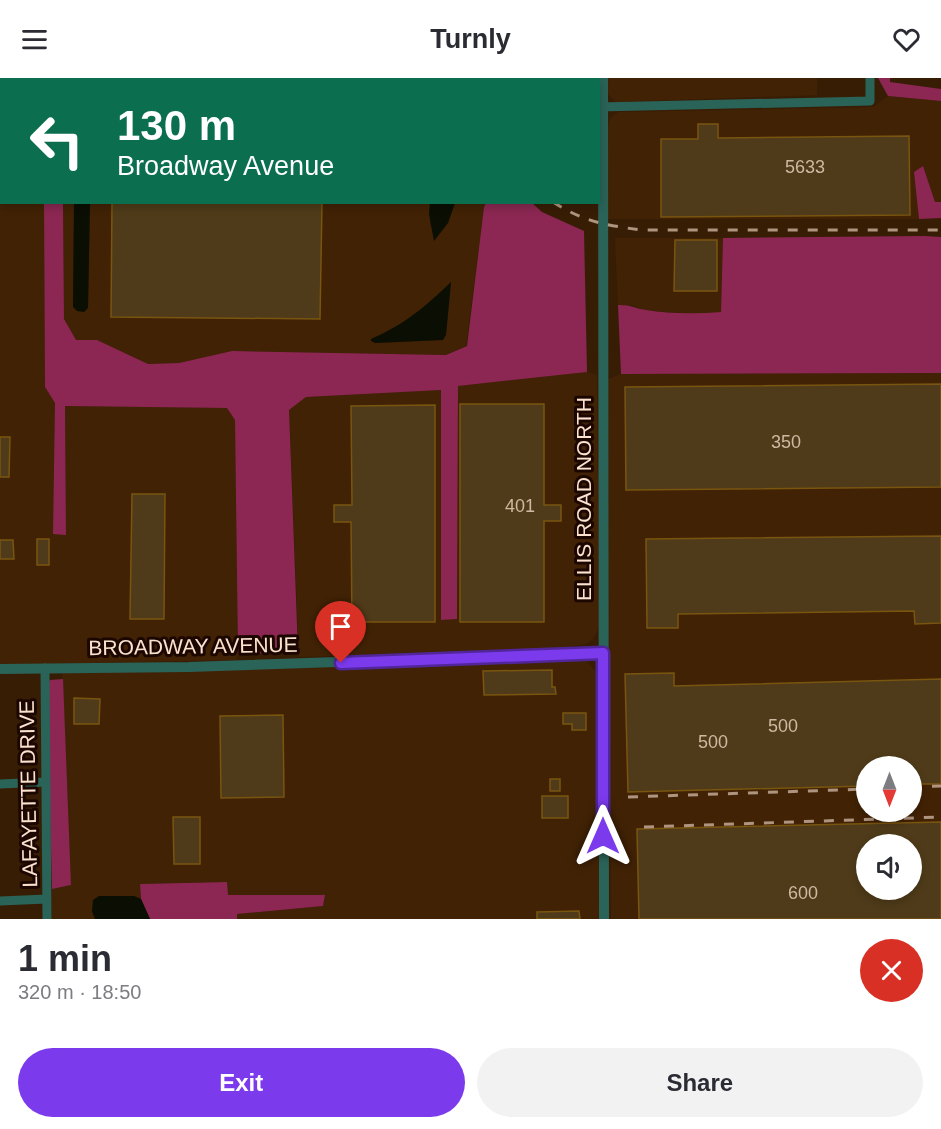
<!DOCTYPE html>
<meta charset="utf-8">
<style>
:root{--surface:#fff;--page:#f2f2f3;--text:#2b2b33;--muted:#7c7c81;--accent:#7c3aed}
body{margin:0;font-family:Helvetica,sans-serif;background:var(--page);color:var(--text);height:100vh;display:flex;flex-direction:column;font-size:22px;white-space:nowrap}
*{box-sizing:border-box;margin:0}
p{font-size:20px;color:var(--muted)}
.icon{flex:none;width:33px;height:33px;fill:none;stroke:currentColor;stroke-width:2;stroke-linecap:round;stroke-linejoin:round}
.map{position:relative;height:841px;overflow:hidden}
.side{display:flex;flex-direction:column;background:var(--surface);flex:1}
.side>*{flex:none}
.hud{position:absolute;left:0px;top:0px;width:600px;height:126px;box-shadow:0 3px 9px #0003;background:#0b6e4f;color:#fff;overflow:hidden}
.needle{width:39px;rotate:180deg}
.controls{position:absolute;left:856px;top:678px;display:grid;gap:12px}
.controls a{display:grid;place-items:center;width:66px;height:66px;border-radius:50%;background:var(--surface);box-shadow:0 3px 9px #0003;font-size:30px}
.pin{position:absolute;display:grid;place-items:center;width:51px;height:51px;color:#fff;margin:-62px -26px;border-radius:50% 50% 50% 0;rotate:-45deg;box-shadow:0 0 6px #0007}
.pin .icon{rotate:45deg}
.me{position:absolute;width:66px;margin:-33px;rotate:0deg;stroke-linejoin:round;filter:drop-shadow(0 0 4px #0008)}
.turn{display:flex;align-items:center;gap:21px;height:126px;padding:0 18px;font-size:27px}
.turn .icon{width:78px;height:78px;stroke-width:2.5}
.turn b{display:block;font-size:42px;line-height:51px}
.round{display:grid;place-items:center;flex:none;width:63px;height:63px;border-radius:32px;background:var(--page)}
.overview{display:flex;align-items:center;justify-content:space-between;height:102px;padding:0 18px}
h1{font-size:36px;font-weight:700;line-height:45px}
.action{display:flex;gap:12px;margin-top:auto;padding:12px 18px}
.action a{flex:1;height:69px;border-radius:36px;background:var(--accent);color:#fff;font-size:24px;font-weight:700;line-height:69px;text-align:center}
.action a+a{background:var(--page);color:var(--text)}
header{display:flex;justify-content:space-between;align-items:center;height:78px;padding:0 18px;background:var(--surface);font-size:27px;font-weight:700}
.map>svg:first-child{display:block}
.built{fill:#412205;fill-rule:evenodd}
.forest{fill:#8b2752}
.water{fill:#0b0e02}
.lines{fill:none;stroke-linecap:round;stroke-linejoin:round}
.stream{stroke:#0b0e02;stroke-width:3}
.building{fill:#4f3b19;stroke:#79550f;stroke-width:1.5;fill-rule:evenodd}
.minor{stroke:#2a6358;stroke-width:9}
.tertiary{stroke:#2a6358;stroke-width:10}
.rail{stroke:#af9580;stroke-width:3;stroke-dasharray:10 10;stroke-linecap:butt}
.route-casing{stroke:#51269a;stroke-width:15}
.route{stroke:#7c3aed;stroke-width:10}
.labels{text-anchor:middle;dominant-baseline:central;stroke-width:6;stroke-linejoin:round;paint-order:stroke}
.number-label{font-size:18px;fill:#d0b8a2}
.street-label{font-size:21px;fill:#fbe2cf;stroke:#1c0700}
</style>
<header><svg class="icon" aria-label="menu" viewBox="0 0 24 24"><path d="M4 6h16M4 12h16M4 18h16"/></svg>Turnly<svg class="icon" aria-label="heart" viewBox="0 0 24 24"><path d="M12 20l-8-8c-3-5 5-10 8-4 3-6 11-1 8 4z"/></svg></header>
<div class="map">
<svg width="941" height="841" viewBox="0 0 941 841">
<rect width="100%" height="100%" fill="#381d05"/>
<!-- built -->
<path class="built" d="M 608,0 L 817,0 L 817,17 L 616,24 L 608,16 Z
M 888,18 L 941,23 L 941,124 L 935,124 L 923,88 L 914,94 L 919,141 L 608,141 L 608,49 L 610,40 L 618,34 L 873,29 Z
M 0,91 L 2,91 L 2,124 L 44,125 L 45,308 L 55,325 L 66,456 L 65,328 L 227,330 L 235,342 L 238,576 L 236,582 L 0,587 Z
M 63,125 L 74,125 L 73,229 L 84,234 L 88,230 L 90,125 L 430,125 L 430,149 L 448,145 L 455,125 L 486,125 L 484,129 L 466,268 L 446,277 L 232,273 L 179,285 L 148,286 L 97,262 L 76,263 L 64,241 ZM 451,205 L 446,256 L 443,262 L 375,265 L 372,261 L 394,252 L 426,228 Z
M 615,160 L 723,160 L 721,234 L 692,236 L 644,232 L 632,227 L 618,227 Z
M 587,294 L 597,297 L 599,550 L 593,561 L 586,566 L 550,572 L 299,579 L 289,332 L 306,319 L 441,312 L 441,542 L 457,541 L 458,308 Z
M 941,295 L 941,841 L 611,841 L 608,301 L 621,296 ZM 867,688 L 912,688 L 912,734 L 867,734 ZM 867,766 L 912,766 L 912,812 L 867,812 Z
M 580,581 L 588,584 L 595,593 L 597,599 L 599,841 L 237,841 L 237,836 L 323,828 L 325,818 L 227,817 L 226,804 L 140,806 L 141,821 L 134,818 L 92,833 L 95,841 L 52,841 L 52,811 L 71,807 L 62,594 L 289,590 Z"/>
<!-- forest -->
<path class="forest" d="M 0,0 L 264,0 L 2,2 L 1,8 Z
M 878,0 L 890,0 L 890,4 L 941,11 L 941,23 L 888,18 Z
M 923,88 L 935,124 L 941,124 L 941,140 L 919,141 L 914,94 Z
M 44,125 L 63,125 L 64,241 L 76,262 L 97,262 L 148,286 L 179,285 L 232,273 L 446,277 L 467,268 L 484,129 L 486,125 L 532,125 L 542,134 L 584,153 L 587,294 L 458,308 L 457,541 L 441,542 L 441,312 L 306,319 L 289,332 L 298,574 L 238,576 L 235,342 L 227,330 L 65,328 L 66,457 L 53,456 L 55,325 L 45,309 Z
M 925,158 L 941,159 L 941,295 L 621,296 L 618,227 C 633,227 633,230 646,232 C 670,236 696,236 721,234 L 723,160 Z
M 63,601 L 71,807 L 52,811 L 47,607 L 50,602 Z
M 227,804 L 228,817 L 325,817 L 323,828 L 237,836 L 237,841 L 150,841 L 141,821 L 140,806 Z"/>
<!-- water -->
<path class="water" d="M 74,125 L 90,125 L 88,230 L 84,234 L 77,233 L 73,229 Z
M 430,125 L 455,125 L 448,145 L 434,163 L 429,136 Z
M 451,204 L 446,257 L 443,262 L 375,265 L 371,263 L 371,261 C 404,247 426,228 451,204 Z
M 99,818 L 134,818 L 141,821 L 150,841 L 95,841 L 92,833 L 93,822 Z"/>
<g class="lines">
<!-- stream -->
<path class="stream" d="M 0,39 L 2,39"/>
</g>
<!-- building -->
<path class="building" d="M 698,46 L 718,46 L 718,60 L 909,58 L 910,137 L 661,139 L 661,61 L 698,61 Z
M 112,124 L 322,124 L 320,241 L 111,239 Z
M 675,162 L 717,162 L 717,213 L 674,213 Z
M 941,306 L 941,409 L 626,412 L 625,309 Z
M 460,326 L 544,326 L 544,427 L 561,427 L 561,443 L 544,443 L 544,544 L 460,544 Z
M 435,327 L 435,544 L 352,544 L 351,444 L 334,444 L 334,427 L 352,427 L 351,328 Z
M 0,359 L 10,359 L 9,399 L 0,399 Z
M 132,416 L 165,416 L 164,541 L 130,541 Z
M 941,458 L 941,545 L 915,546 L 914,533 L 678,536 L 678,550 L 647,550 L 646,461 Z
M 37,461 L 49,461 L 49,487 L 37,487 Z
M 0,462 L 13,462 L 14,481 L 0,481 Z
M 552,592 L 552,609 L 555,609 L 556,616 L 484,617 L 483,593 Z
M 674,595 L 674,608 L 941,601 L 941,706 L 912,706 L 912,688 L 867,688 L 867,708 L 628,714 L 625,596 Z
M 74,620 L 100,621 L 99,646 L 74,646 Z
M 563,635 L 586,635 L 586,652 L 572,652 L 572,646 L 563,646 Z
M 283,637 L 284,719 L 221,720 L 220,638 Z
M 550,701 L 560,701 L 560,713 L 550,713 Z
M 542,718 L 568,718 L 568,740 L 542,740 Z
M 173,739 L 200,739 L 200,786 L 174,786 Z
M 941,744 L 941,841 L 639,841 L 637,751 ZM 867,766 L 912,766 L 912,812 L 867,812 Z
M 579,833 L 580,841 L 537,841 L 537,834 Z"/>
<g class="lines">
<!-- minor -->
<path class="minor" d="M 0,25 L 2,25
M 598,29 L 870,23 L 870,0
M 45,590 L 47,841
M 0,706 L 46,704
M 0,823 L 47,821"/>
<!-- tertiary -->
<path class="tertiary" d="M 603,0 L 604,841
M 0,591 L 189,589 L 603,575"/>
<!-- rail -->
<path class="rail" d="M 486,0 L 486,2
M 553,124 C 584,144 605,147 641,152 L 941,152
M 912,709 L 941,708
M 628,719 L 867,711
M 644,749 L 941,739"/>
</g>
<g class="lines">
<!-- route casing -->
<g class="route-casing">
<path id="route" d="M 341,585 L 603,575 L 603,758"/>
</g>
<!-- route -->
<use href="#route" class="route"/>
</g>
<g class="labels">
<!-- number labels -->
<g class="number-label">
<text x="805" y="89">5633</text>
<text x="786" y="364">350</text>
<text x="520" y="428">401</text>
<text x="783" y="648">500</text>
<text x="713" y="664">500</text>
<text x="803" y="815">600</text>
</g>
<!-- street labels -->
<g class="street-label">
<text transform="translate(583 421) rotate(-90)">ELLIS ROAD NORTH</text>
<text transform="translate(193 568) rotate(-1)">BROADWAY AVENUE</text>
<text transform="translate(28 716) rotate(-91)">LAFAYETTE DRIVE</text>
</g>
</g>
</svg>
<div class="controls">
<a><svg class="needle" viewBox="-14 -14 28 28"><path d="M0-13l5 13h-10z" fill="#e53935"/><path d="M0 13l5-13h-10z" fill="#7c7c81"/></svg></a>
<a><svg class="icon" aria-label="sound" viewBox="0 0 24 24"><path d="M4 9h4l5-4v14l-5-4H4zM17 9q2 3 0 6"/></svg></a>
</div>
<div class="pin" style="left:341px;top:585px;background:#d93025"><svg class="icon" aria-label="arrive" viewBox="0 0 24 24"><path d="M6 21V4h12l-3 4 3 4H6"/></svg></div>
<svg class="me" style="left:603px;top:758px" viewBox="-20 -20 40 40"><path d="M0-17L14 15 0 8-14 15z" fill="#7c3aed" stroke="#fff" stroke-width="4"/></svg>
<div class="hud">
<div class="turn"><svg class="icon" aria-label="left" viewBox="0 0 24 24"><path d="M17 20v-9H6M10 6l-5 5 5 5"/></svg><div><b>130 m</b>Broadway Avenue</div></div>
</div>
</div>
<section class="side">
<div class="overview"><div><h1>1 min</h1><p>320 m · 18:50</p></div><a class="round" style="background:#d93025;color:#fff"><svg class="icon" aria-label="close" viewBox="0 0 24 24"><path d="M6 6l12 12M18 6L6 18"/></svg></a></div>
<div class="action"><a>Exit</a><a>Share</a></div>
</section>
